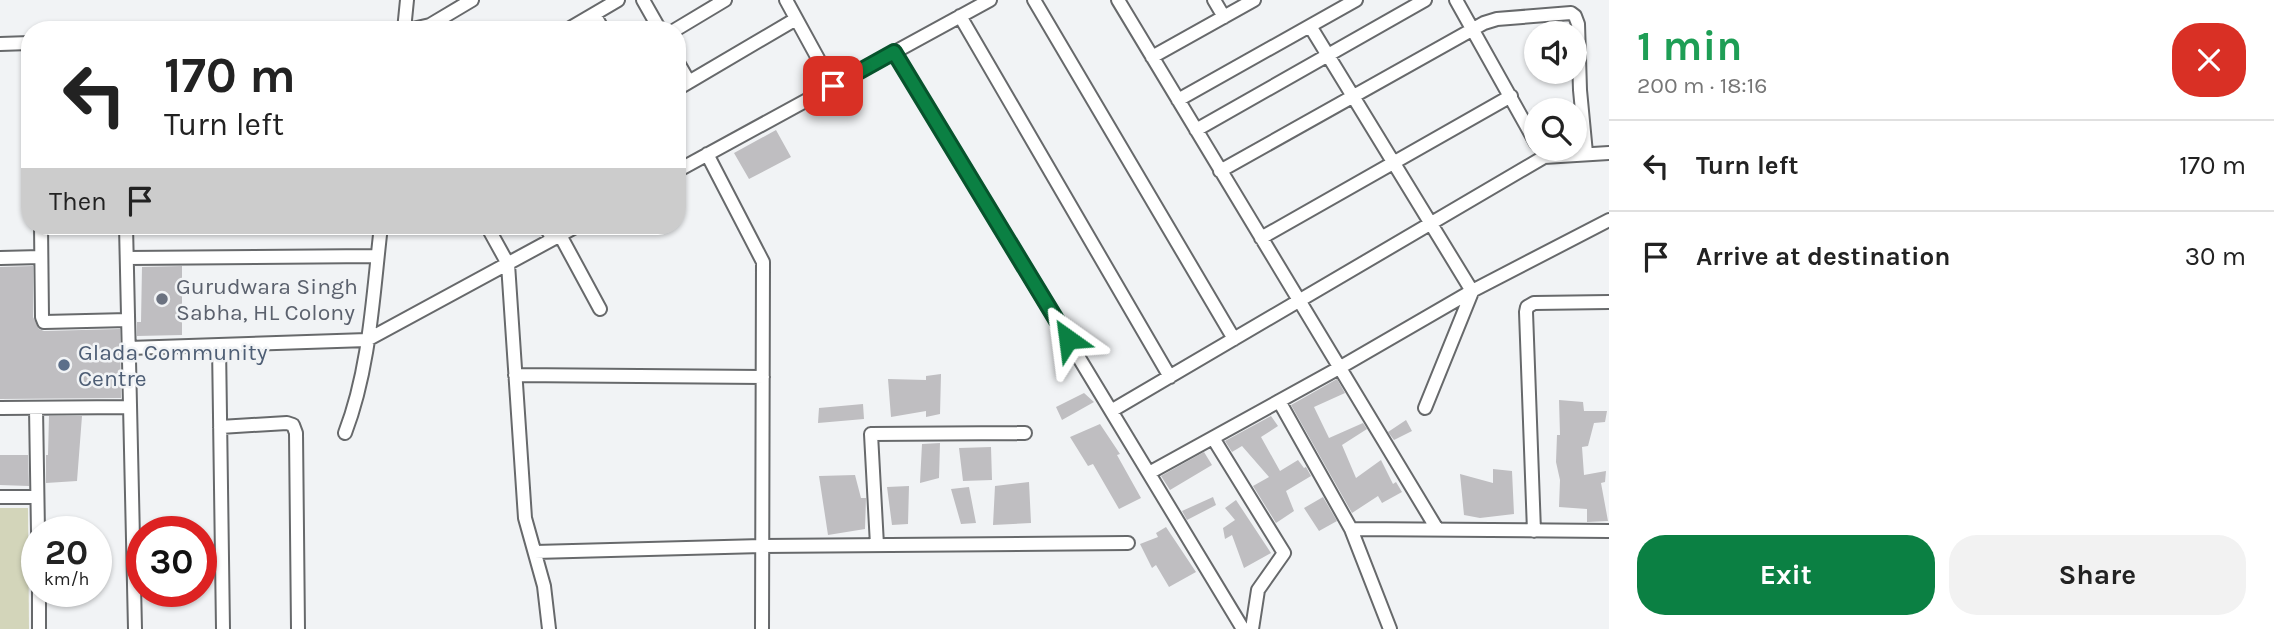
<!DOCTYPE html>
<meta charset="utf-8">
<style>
:root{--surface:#fff;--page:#f2f2f2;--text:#222;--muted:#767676;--line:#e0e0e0;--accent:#0b8043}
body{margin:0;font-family:Karla,sans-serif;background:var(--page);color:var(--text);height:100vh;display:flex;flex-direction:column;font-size:26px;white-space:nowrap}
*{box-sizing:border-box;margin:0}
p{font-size:23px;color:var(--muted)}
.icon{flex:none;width:38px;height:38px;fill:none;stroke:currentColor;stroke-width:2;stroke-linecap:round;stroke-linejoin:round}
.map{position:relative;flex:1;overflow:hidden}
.sheet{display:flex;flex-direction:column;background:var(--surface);width:665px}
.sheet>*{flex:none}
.top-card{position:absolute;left:21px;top:21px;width:665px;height:214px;border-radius:28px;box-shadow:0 2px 5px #0004;background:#fff;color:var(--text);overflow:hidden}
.tools{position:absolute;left:1524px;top:21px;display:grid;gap:14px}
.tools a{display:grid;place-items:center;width:63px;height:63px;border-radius:50%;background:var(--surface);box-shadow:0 2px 5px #0004;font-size:35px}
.speed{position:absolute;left:21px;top:516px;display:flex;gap:14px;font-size:35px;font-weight:700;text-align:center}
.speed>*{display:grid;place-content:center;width:91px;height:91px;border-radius:50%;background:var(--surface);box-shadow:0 2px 5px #0004;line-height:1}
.speed small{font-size:18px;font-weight:400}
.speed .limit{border:10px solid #d22;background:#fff;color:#111}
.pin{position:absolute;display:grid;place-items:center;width:60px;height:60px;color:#fff;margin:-30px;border-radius:14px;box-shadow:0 4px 10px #0006}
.me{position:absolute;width:77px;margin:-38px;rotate:329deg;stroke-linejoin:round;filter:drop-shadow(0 0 5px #0008)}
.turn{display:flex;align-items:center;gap:24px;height:147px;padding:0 28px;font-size:32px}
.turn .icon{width:91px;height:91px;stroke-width:2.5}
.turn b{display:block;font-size:49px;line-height:60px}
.then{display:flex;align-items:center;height:66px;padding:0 28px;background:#0003;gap:14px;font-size:26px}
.round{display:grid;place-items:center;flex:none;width:74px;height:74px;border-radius:28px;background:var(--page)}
.overview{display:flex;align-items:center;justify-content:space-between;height:119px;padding:0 28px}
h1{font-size:42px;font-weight:700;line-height:52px;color:#1e9e55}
.cta{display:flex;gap:14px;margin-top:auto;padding:14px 28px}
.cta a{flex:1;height:80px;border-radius:28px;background:var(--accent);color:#fff;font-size:28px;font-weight:700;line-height:80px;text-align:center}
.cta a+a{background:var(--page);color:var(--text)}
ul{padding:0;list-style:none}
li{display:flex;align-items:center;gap:21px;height:91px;padding:0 28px;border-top:2px solid var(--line)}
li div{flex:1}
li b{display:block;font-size:26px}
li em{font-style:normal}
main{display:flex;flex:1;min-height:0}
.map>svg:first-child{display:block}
.green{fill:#d3d5ba}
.building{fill:#bfbec1}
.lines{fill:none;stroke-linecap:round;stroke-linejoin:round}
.minor-casing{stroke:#67696b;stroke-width:16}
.minor{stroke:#fff;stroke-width:12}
.route-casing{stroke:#07532c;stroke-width:18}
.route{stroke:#0b8043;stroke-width:12}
.worship-dot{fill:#6b7280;stroke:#f1f3f5;stroke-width:2.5}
.service-dot{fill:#5c6f8a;stroke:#f1f3f5;stroke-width:2.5}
.labels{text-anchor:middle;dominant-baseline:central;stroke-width:5;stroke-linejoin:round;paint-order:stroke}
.worship-label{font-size:23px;fill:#5b616d;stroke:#f1f3f5;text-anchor:start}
.service-label{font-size:23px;fill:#4e5e75;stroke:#f1f3f5;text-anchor:start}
</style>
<main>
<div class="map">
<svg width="1609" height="629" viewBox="0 0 1609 629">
<rect width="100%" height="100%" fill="#f1f3f5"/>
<!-- green -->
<path class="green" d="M 0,508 L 28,508 L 29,629 L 0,629 Z"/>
<!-- building -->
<path class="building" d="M 776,130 L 791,157 L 749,179 L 734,153 Z
M 33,266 L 33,317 L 39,329 L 44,331 L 120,329 L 121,398 L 0,399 L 0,267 Z
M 182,266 L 182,335 L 137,336 L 137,322 L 141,322 L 142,267 Z
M 941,374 L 940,414 L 926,417 L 926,411 L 891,417 L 888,379 L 926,380 L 926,376 Z
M 1337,379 L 1345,393 L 1314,407 L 1329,438 L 1363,423 L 1367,429 L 1342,445 L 1356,478 L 1381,460 L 1393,484 L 1396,482 L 1402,492 L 1382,503 L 1378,496 L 1352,513 L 1291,405 Z
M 1084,393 L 1094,402 L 1062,420 L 1056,407 Z
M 1559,400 L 1583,402 L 1584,411 L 1607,411 L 1605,422 L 1594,423 L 1588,446 L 1582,447 L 1584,475 L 1606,471 L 1605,482 L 1601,483 L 1608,521 L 1587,522 L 1587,509 L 1559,507 L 1560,480 L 1556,462 L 1557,435 L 1560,435 Z
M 863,404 L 864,419 L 818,423 L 819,408 Z
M 49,416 L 82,416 L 77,481 L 46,483 L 46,455 L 48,455 Z
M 1271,416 L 1278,426 L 1261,437 L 1280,471 L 1298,460 L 1304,468 L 1306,467 L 1311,476 L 1286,491 L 1294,511 L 1276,523 L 1253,486 L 1269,477 L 1242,446 L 1232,452 L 1225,441 Z
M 1406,420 L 1412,431 L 1394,440 L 1388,432 Z
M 1100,424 L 1120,454 L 1117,455 L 1141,498 L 1119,509 L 1093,464 L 1088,466 L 1070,437 Z
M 940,443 L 939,478 L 920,483 L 922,444 Z
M 991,447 L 992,480 L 963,481 L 959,448 Z
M 1204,452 L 1212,465 L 1170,490 L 1161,476 Z
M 0,455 L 28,455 L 29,486 L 0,485 Z
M 1493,469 L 1512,471 L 1514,514 L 1480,518 L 1464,515 L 1460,474 L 1493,483 Z
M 855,475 L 861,498 L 866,498 L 865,529 L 828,535 L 819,476 Z
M 1029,482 L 1031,523 L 993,525 L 995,486 Z
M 909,486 L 908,524 L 892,525 L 887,487 Z
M 969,487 L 976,523 L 961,524 L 951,489 Z
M 1213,497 L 1216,505 L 1187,520 L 1182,511 Z
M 1323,497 L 1337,521 L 1319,531 L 1304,508 Z
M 1236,500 L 1271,553 L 1244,568 L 1232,535 L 1225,539 L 1223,528 L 1235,520 L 1225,508 Z
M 1166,527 L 1196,572 L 1169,587 L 1156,565 L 1152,568 L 1140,544 L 1158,537 L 1156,533 Z"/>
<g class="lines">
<!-- minor casing -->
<g class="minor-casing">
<path id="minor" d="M 643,0 L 660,30
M 786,0 L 833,86
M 1034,0 L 1234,339
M 1118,0 L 1437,529
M 1214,0 L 1224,17
M 1456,0 L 1536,143
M 594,14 L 603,30
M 960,16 L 1170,377
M 1310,26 L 1472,291
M 404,30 L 407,0
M 408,30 L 430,25 L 472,0
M 567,30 L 618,0
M 675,30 L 725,0
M 0,44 L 30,43
M 894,52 L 1243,629
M 1152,57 L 1254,0
M 677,61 L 689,82
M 677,89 L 796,19
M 1178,100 L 1356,0
M 1196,130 L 1425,0
M 707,154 L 763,262 L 762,629
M 677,171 L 990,0
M 1220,171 L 1484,23 L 1497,19 L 1571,13 L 1575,16 L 1578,24 L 1580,90 L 1586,153
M 41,226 L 42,317 L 44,322 L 128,320
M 126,226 L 135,629
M 487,226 L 508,264 L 525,518 L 544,586 L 549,629
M 545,226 L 553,239
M 560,235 L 600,309
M 1261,238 L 1511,96
M 0,258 L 41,257
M 127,258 L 377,256
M 219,345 L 223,629
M 129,348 L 367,340 L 577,226
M 515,375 L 763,377
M 1279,401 L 1351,529 L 1390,629
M 0,408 L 130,407
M 36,408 L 38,532
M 1425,408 L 1472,292
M 1111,411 L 1544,157 L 1609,153
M 220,427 L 287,423 L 293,425 L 296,433 L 298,629
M 345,433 C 370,368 373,294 381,226
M 1213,438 L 1284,553 L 1258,590 L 1252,629
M 1149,473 L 1339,368 L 1472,291 L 1609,220
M 0,497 L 37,497
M 1351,529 L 1609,531
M 1534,531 L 1526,312 L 1527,307 L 1534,303 L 1609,302
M 877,545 L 871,434 L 1025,433
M 535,552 L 762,546 L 1128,543
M 39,592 L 39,629"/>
</g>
<!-- minor -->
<use href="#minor" class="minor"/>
</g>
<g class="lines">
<!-- route casing -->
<g class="route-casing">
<path id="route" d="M 833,86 L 894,52 L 1068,339"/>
</g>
<!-- route -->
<use href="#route" class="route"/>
</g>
<!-- markers -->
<circle class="worship-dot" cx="162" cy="299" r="7"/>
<circle class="service-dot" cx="64" cy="365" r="7"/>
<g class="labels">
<!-- worship labels -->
<g class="worship-label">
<text x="176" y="286">Gurudwara Singh<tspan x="176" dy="26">Sabha, HL Colony</tspan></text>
</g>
<!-- service labels -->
<g class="service-label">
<text x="78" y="352">Glada Community<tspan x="78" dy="26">Centre</tspan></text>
</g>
</g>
</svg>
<div class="tools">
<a><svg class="icon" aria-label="sound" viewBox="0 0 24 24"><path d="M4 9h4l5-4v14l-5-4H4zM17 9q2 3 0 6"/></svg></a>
<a><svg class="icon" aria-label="search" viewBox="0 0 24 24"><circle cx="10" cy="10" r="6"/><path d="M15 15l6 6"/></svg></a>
</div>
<div class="speed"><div>20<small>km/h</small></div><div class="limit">30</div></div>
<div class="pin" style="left:833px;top:86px;background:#d93025"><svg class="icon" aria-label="arrive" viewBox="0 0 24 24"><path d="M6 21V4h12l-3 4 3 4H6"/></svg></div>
<svg class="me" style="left:1068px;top:339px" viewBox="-20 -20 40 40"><path d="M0-17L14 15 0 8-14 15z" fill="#0b8043" stroke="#fff" stroke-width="4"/></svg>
<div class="top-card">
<div class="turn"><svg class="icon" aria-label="left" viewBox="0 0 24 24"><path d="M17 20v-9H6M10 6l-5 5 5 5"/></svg><div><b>170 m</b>Turn left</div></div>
<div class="then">Then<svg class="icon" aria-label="arrive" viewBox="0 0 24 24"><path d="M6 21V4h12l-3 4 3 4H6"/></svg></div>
</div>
</div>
<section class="sheet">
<div class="overview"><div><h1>1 min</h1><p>200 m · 18:16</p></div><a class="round" style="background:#d93025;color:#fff"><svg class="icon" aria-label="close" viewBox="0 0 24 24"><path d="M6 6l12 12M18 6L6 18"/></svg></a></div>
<ul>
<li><svg class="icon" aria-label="left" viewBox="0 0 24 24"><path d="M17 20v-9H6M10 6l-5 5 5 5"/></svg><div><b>Turn left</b></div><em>170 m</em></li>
<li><svg class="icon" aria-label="arrive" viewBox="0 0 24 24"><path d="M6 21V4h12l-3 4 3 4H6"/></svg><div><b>Arrive at destination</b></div><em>30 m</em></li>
</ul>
<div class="cta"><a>Exit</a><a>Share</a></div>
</section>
</main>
